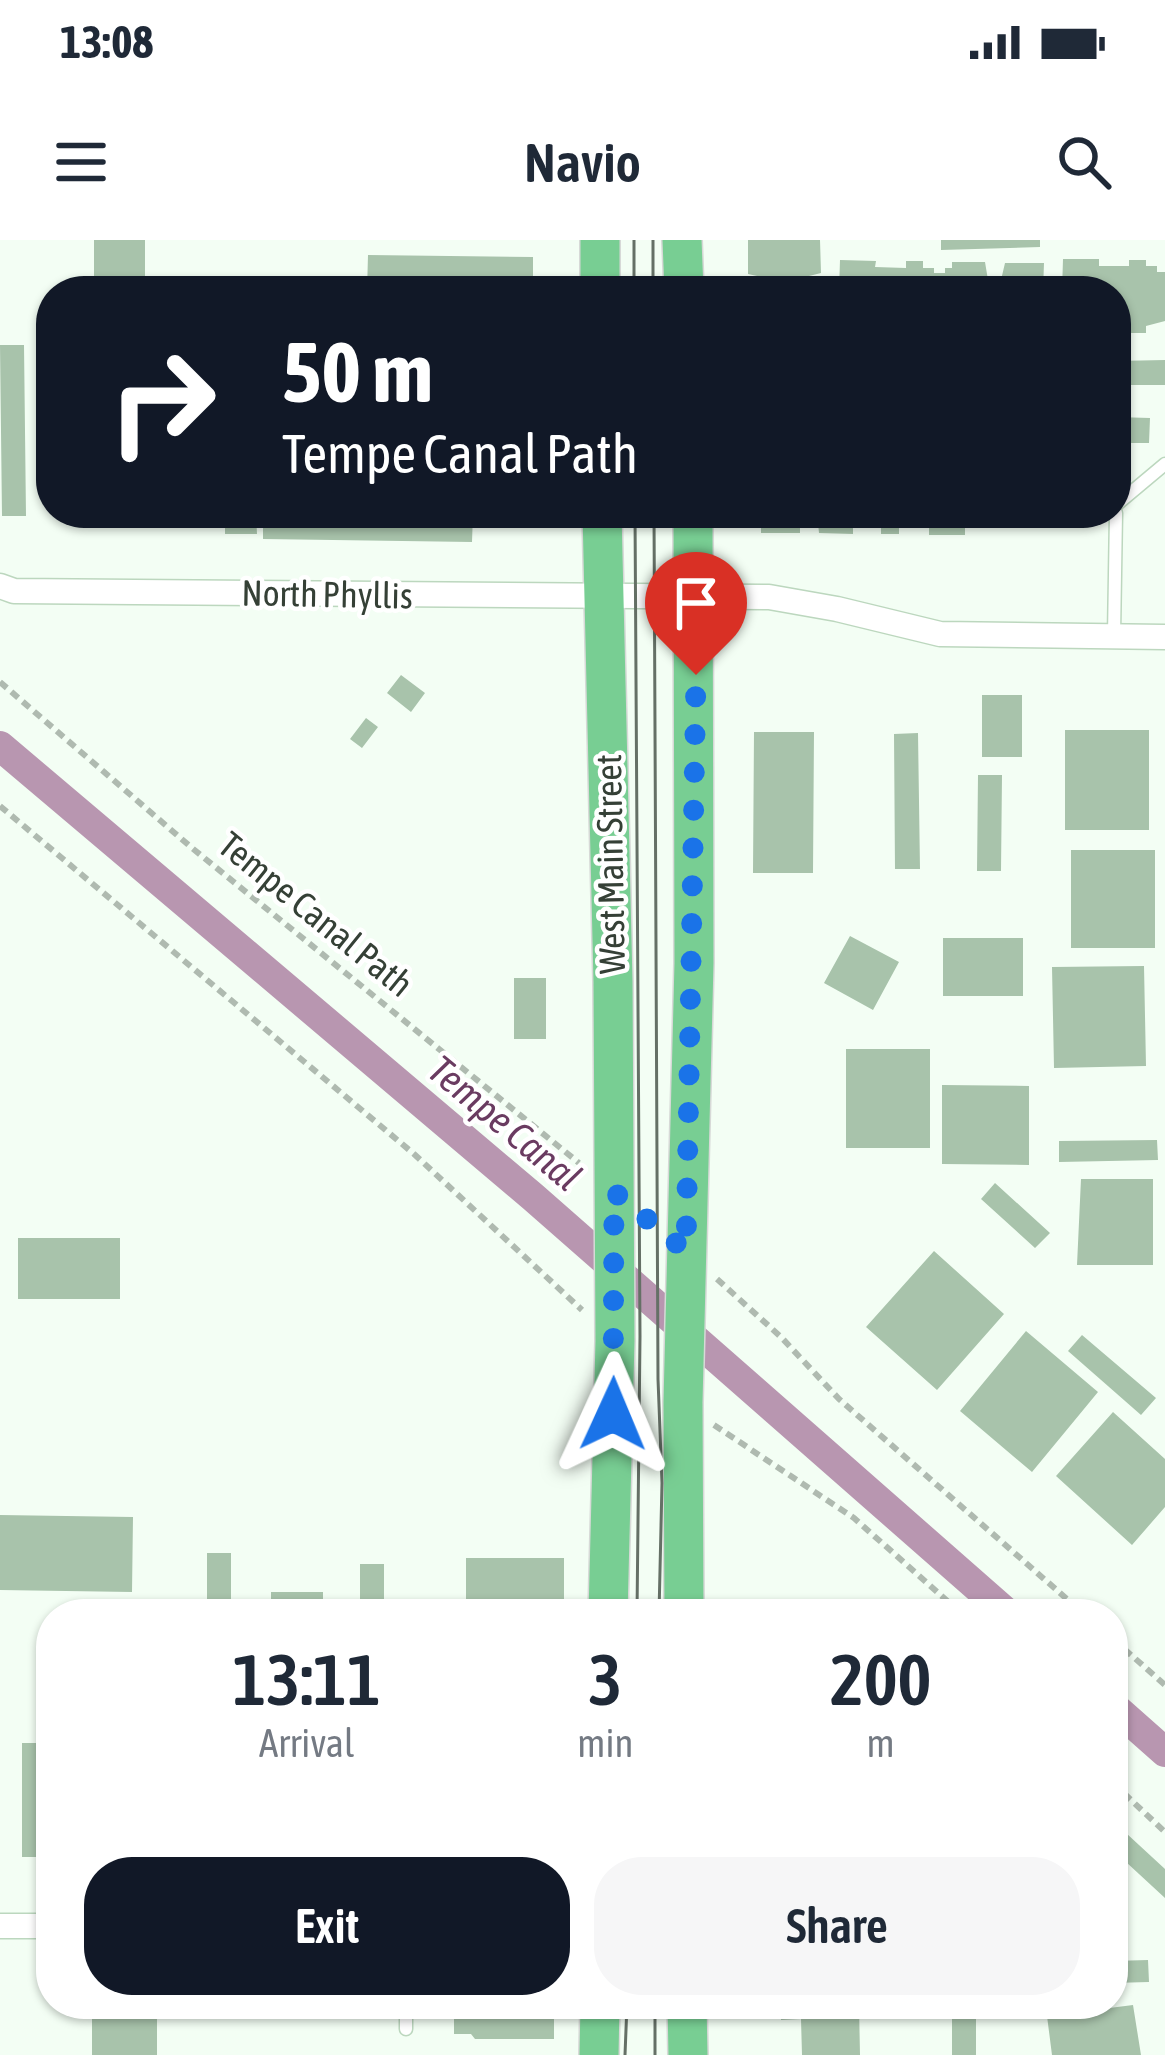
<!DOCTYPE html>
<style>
:root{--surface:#fff;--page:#f6f6f7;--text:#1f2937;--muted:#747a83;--accent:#111827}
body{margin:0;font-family:"Asap Condensed",sans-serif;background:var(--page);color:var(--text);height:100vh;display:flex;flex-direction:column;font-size:45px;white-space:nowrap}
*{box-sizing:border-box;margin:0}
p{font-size:39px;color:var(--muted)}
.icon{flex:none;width:66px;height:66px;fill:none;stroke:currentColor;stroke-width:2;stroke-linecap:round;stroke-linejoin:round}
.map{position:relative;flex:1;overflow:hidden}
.side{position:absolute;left:36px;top:1359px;width:1092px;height:420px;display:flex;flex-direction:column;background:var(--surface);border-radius:48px;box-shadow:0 3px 9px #0004}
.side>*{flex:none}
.guide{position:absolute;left:36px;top:36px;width:1095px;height:252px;border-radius:48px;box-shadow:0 3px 9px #0004;background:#111827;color:#fff;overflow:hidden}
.pin{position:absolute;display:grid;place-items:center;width:102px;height:102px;color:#fff;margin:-123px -51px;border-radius:50% 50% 50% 0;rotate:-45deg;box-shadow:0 0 12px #0007}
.pin .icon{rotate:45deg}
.me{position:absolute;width:132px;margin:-66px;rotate:1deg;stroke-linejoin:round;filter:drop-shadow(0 0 9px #0008)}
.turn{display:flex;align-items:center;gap:42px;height:252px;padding:0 48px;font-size:54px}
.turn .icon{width:156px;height:156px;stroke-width:2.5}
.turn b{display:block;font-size:84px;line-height:102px}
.eta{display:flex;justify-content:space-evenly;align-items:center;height:204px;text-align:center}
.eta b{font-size:72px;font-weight:600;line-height:84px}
.cta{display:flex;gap:24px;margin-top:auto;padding:24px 48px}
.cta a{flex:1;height:138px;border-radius:48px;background:var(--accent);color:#fff;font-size:48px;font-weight:600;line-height:138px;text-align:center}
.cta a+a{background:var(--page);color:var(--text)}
.status{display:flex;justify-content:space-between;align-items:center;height:84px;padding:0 60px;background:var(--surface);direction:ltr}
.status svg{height:33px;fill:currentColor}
header{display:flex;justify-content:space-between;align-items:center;height:156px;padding:0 48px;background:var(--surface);font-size:54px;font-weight:600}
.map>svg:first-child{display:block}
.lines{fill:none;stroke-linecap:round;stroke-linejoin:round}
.canal{stroke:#b896b0;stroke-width:30}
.building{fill:#a8c3ab}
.lane-casing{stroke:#bcd7be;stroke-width:15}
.street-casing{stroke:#bcd7be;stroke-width:27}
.primary-casing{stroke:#d7d9d7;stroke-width:42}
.path{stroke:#afbab0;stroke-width:6;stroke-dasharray:9 6;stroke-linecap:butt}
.lane{stroke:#fff;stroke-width:12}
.street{stroke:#fff;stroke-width:24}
.primary{stroke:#78ce93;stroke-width:39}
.tram{stroke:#657066;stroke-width:3}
.route{stroke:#1a73e8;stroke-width:21;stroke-dasharray:0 37.8}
.labels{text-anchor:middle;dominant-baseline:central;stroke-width:9;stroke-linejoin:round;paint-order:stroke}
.street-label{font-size:36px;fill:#354036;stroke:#fff}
.water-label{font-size:39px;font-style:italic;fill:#6a3b61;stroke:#fff}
</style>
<div class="status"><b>13:08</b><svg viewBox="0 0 49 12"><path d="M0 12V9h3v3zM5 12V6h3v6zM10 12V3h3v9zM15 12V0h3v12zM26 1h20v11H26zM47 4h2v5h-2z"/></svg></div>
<header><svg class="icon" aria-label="menu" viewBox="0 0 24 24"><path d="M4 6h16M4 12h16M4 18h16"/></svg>Navio<svg class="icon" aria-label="search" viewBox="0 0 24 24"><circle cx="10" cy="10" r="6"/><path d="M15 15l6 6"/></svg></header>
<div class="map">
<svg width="1165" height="1815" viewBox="0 0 1165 1815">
<rect width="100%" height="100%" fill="#f3fef4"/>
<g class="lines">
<!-- canal -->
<path class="canal" d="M 0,506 L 533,957 L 1008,1374
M 1113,1466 L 1165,1512"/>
</g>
<!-- building -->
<path class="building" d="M 94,0 L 145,0 L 145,51 L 94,51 Z
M 748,0 L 820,0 L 821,33 L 801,38 L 801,51 L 766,51 L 766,38 L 748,34 Z
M 941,0 L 1040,0 L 1040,7 L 941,10 Z
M 368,15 L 533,17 L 533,51 L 367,51 Z
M 1063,19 L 1099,19 L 1099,26 L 1129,26 L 1129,20 L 1146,20 L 1146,26 L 1157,26 L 1157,32 L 1165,32 L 1165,81 L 1146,86 L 1146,93 L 1128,93 L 1128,86 L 1116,86 L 1116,51 L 1062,51 Z
M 840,20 L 876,21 L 875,27 L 906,28 L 906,21 L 923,21 L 923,28 L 934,28 L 934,33 L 945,33 L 945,28 L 952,28 L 952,22 L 985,22 L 988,40 L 1001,40 L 1005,23 L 1044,23 L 1043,51 L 839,51 Z
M 0,105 L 24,105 L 26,276 L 2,276 Z
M 1165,120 L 1165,145 L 1116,145 L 1116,121 Z
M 1116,177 L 1150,178 L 1149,203 L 1116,203 Z
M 96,273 L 149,273 L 149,288 L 96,288 Z
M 225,273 L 256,273 L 257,294 L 225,294 Z
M 263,273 L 473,273 L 472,302 L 263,299 Z
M 761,273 L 804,273 L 804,287 L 800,287 L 800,293 L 761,293 Z
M 817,273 L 965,273 L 965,295 L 929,295 L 929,288 L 899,288 L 899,294 L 881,294 L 881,288 L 871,288 L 871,282 L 861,282 L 860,288 L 853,287 L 853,294 L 819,293 Z
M 401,435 L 425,453 L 411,472 L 387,453 Z
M 982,455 L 1022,455 L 1022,517 L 982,517 Z
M 366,478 L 378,487 L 362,508 L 350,499 Z
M 1065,490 L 1149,490 L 1149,590 L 1065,590 Z
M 754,492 L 814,492 L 813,633 L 753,633 Z
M 918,493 L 920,629 L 895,629 L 894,494 Z
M 978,535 L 1002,535 L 1001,631 L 977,631 Z
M 1071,610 L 1155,610 L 1155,708 L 1071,708 Z
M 850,696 L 899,722 L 873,770 L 824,743 Z
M 943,698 L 1023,698 L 1023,756 L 943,756 Z
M 1144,726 L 1146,826 L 1054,828 L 1052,727 Z
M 514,738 L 546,738 L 546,799 L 514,799 Z
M 846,809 L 930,809 L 930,908 L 846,908 Z
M 942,845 L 1029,846 L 1029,925 L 942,924 Z
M 1157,900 L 1158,920 L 1059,922 L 1059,901 Z
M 1081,939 L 1153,939 L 1153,1025 L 1077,1025 Z
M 995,943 L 1050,993 L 1035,1008 L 981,959 Z
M 18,998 L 120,998 L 120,1059 L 18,1059 Z
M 934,1011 L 1004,1074 L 937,1150 L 866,1087 Z
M 1026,1091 L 1098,1152 L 1032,1232 L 960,1171 Z
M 1082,1095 L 1156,1158 L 1141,1175 L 1068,1111 Z
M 1113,1172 L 1165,1219 L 1165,1267 L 1132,1305 L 1056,1236 Z
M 0,1275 L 133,1277 L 132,1352 L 0,1350 Z
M 207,1313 L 231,1313 L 231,1374 L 207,1374 Z
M 466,1318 L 564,1318 L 564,1374 L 466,1374 Z
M 360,1324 L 384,1324 L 384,1374 L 360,1374 Z
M 271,1352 L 323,1352 L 323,1374 L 271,1374 Z
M 22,1503 L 51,1503 L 51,1617 L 22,1617 Z
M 1113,1581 L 1165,1629 L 1165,1658 L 1113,1610 Z
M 1148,1720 L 1149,1742 L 1113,1743 L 1113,1721 Z
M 454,1764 L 554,1764 L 554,1799 L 475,1799 L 471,1794 L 454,1794 Z
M 781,1764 L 859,1764 L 860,1815 L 802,1815 L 801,1779 L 781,1780 Z
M 952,1764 L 976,1764 L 976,1815 L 952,1815 Z
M 1133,1765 L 1141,1815 L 1052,1815 L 1047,1776 Z
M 92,1773 L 157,1773 L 157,1815 L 92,1815 Z"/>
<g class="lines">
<!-- lane casing -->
<g class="lane-casing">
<path id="lane" d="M 1116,265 L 1165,224
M 1114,395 L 1116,273
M 406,1764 L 406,1789"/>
</g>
<!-- street casing -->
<g class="street-casing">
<path id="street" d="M 0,346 L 14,351 L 769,357 L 837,369 L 940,394 L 1165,397
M 0,1686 L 51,1686"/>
</g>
<!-- primary casing -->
<g class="primary-casing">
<path id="primary" d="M 600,0 L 600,51
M 682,0 L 684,51
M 602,273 L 613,742 L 615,1101 L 608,1374
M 684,1374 L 683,1162 L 694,723 L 693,273
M 687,1764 L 688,1815
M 599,1815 L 600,1764"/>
</g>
<!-- path -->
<path class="path" d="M 0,442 L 192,608 L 579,923
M 0,566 L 414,914 L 582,1070
M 717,1039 L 781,1097 L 839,1159 L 1084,1374
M 714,1185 L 854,1278 L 962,1374
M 1113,1399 L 1165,1445
M 1113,1543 L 1165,1592"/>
<!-- lane -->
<use href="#lane" class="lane"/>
<!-- street -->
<use href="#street" class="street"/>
<!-- primary -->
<use href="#primary" class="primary"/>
<!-- tram -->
<path class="tram" d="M 634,0 L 634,51
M 653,0 L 653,51
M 635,273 L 640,1096 L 637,1374
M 654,273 L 658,1139 L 662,1243 L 659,1374
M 655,1764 L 655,1815
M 625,1815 L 627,1764"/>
</g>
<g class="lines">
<!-- route -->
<path class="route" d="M 613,1174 L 614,952 L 686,1011 L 696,435"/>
</g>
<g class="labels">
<!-- street labels -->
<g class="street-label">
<text transform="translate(327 354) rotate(1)">North Phyllis</text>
<text transform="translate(610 624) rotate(-91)">West Main Street</text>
<text transform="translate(316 674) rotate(39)">Tempe Canal Path</text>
</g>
<!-- water labels -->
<g class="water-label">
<text transform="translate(505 883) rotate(40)">Tempe Canal</text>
</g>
</g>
</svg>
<div class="pin" style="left:696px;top:435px;background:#d93025"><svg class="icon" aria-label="arrive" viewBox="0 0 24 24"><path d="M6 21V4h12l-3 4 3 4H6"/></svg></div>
<svg class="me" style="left:613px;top:1174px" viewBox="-20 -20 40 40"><path d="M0-17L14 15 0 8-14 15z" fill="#1a73e8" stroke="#fff" stroke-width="4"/></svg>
<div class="guide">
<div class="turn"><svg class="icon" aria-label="right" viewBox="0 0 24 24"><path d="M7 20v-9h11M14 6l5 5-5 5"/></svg><div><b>50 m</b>Tempe Canal Path</div></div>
</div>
<section class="side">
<div class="eta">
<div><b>13:11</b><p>Arrival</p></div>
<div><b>3</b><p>min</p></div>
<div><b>200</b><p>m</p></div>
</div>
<div class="cta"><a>Exit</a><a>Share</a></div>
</section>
</div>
